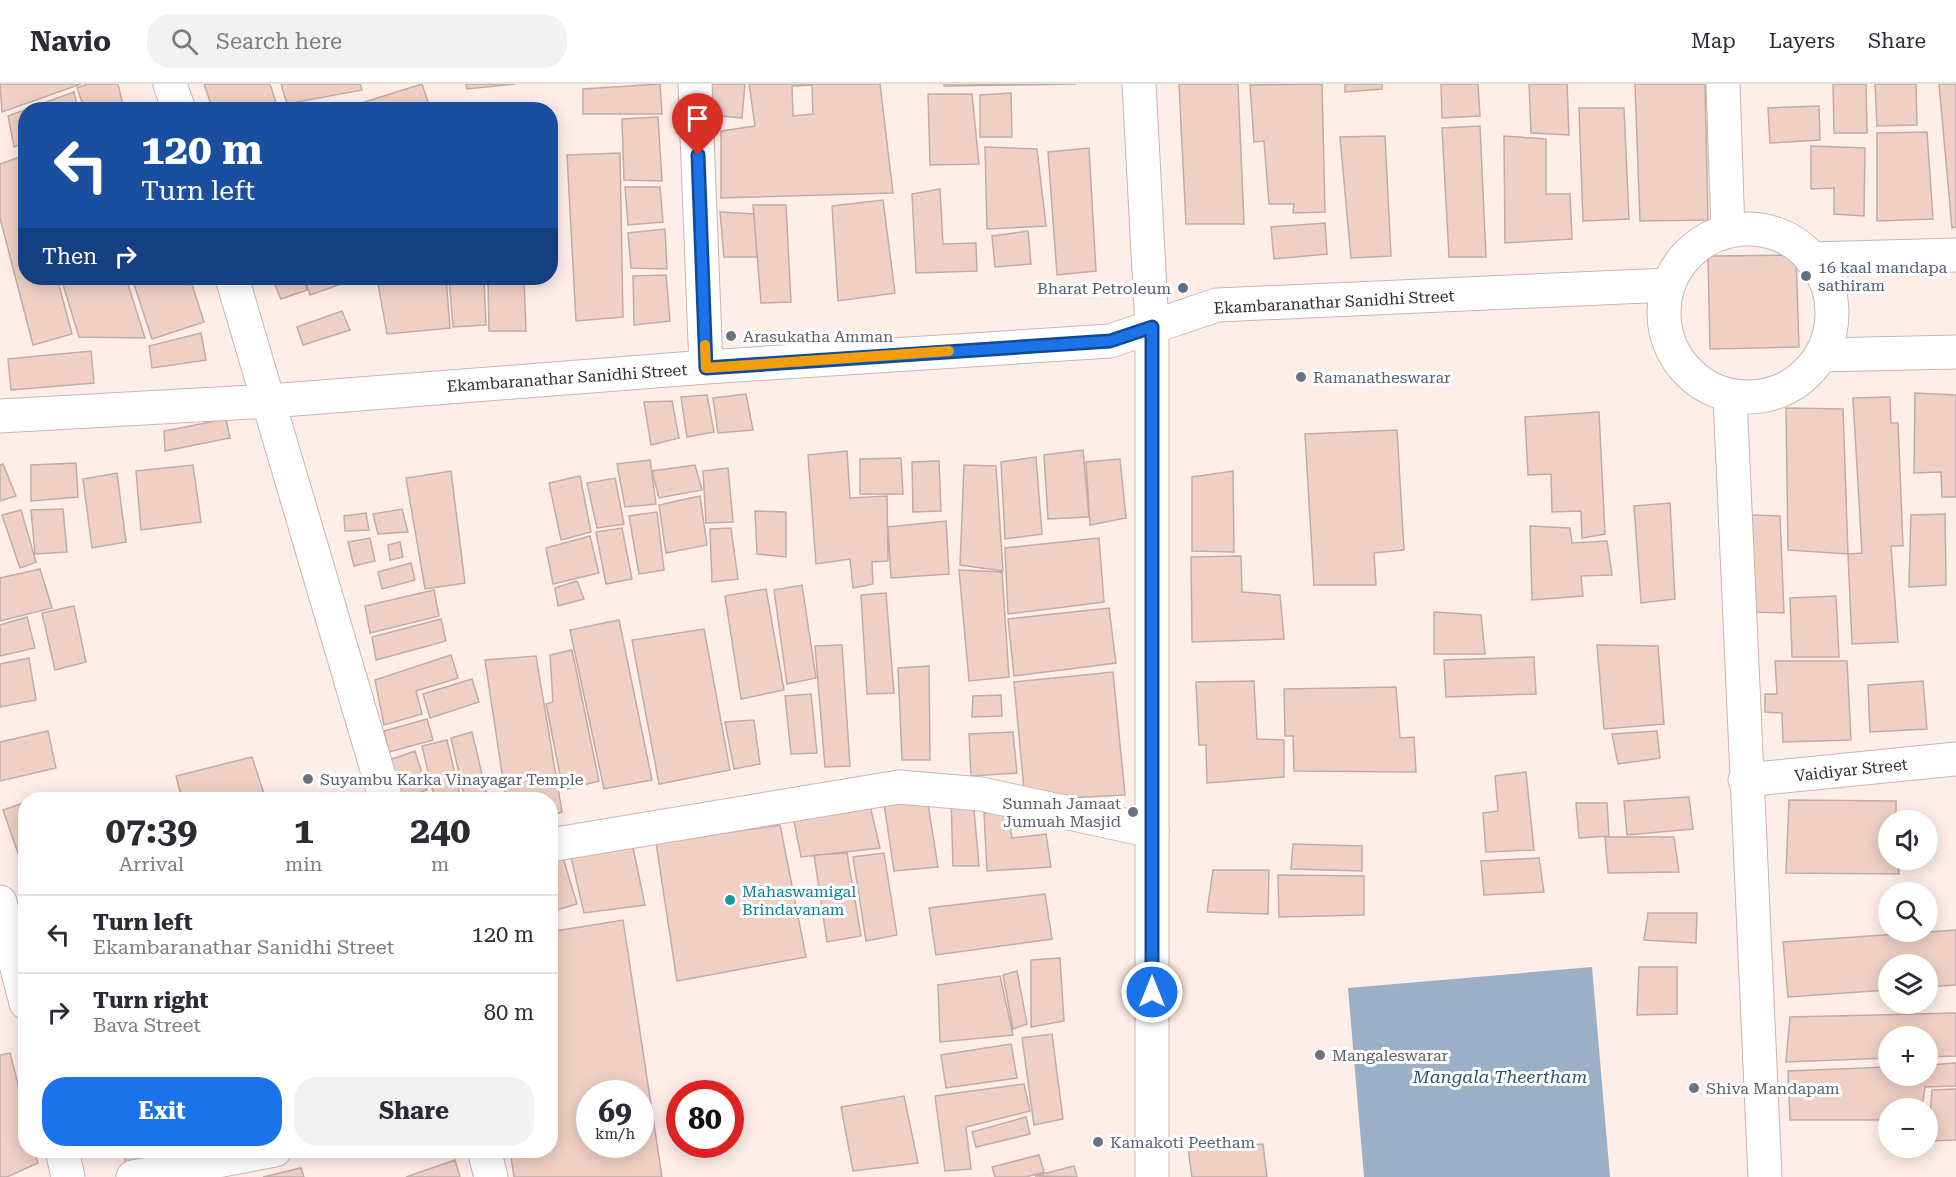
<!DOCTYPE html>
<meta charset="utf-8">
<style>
:root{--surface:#fff;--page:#f2f2f3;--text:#2b2b33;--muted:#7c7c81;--line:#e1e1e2;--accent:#1a73e8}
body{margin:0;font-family:"Roboto Serif",serif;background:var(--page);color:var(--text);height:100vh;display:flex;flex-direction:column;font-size:22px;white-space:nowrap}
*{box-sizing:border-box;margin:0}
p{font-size:20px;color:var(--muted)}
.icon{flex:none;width:33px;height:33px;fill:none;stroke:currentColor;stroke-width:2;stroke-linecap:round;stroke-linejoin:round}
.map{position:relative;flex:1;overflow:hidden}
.sheet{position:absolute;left:18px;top:708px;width:540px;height:366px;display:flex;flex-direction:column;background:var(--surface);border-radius:24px;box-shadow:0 3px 15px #0003}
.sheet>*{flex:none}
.guide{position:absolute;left:18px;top:18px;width:540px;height:183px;border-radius:24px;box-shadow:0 3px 15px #0003;background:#1a4fa0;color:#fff;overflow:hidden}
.tools{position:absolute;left:1878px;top:726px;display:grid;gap:12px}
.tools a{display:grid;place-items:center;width:60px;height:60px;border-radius:50%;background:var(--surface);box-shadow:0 3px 15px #0003;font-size:30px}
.speed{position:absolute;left:576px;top:996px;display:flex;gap:12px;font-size:30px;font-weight:700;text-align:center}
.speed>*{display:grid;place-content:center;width:78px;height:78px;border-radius:50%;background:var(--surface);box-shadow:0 3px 15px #0003;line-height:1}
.speed small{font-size:15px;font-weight:400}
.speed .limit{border:9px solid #d22;background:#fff;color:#111}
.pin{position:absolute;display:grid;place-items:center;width:51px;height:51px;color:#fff;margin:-62px -26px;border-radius:50% 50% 50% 0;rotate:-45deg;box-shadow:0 0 6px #0007}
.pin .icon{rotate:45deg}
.me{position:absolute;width:66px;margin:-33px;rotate:0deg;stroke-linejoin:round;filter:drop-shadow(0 0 4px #0008)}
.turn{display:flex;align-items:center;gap:21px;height:126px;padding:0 24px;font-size:27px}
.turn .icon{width:78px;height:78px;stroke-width:2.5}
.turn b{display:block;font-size:42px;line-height:51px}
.then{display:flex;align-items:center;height:57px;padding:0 24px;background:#0003;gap:12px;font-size:22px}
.eta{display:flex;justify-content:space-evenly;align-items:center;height:102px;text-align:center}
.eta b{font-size:36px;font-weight:700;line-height:42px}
.action{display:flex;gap:12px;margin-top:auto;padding:12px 24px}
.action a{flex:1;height:69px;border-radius:24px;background:var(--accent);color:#fff;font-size:24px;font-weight:700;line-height:69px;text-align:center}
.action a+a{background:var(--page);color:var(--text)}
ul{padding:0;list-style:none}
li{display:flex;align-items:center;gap:18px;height:78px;padding:0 24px;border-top:2px solid var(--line)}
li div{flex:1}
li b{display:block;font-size:22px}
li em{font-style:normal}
header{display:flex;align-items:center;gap:36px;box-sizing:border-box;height:84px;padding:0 30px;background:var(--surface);border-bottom:2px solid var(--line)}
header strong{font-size:28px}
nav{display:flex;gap:33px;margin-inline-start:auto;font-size:21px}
.search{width:420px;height:54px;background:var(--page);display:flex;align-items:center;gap:15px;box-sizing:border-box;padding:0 21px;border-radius:24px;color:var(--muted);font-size:22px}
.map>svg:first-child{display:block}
.water{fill:#9bafc6}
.building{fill:#f0d0c4;stroke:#c0aca5;stroke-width:1.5;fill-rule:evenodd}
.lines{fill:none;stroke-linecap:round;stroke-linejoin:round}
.minor-casing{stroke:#c9b5ae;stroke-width:35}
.trunk-casing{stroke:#c9b5ae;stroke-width:35}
.minor{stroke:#fff;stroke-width:33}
.trunk{stroke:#fff;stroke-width:33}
.route-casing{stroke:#114b97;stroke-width:15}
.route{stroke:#1a73e8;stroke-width:10}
.slow{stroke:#f59e0b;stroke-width:10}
.service-dot{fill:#5c6f8a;stroke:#fff;stroke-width:2}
.worship-dot{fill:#6b7280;stroke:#fff;stroke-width:2}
.culture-dot{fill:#0f9aa8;stroke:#fff;stroke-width:2}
.labels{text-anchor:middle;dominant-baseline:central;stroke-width:6;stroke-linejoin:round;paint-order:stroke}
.service-label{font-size:16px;fill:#4e5e75;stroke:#fff;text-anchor:start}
.street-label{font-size:16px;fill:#342c2a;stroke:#fff}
.worship-label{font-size:16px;fill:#5b616d;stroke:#fff;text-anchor:start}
.culture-label{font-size:16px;fill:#0d838f;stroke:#fff;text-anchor:start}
.water-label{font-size:18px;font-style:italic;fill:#325275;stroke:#fff}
</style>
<header>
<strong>Navio</strong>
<div class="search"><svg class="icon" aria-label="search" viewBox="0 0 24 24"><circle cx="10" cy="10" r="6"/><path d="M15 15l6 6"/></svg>Search here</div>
<nav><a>Map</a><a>Layers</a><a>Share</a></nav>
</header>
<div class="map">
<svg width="1956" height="1093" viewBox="0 0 1956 1093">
<rect width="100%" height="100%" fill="#ffeee8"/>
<!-- water -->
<path class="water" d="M 1592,883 L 1610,1093 L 1364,1093 L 1348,904 Z"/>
<!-- building -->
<path class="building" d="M 0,0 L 81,0 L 2,28 Z
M 88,0 L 118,0 L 123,21 L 111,26 L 85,26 L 77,4 Z
M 204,0 L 270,0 L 278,25 L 213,26 Z
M 281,0 L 360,0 L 362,6 L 287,20 Z
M 422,0 L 430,24 L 339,26 Z
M 466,0 L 515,0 L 467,5 Z
M 660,0 L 662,30 L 583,30 L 583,5 Z
M 712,0 L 745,0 L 742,34 L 710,31 Z
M 749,0 L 880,0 L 893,109 L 721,114 L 721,47 L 755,42 Z
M 944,0 L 1076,0 L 944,2 Z
M 1179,0 L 1238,0 L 1244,140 L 1186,140 Z
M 1322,0 L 1325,128 L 1293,129 L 1294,120 L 1269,120 L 1264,57 L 1254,58 L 1250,1 Z
M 1345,0 L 1382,0 L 1382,5 L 1345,8 Z
M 1441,0 L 1478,0 L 1480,32 L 1442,34 Z
M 1529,0 L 1567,0 L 1569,51 L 1531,49 Z
M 1635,0 L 1705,0 L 1708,136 L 1640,137 Z
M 1833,0 L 1866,0 L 1867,49 L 1834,49 Z
M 1875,0 L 1916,0 L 1917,41 L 1877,42 Z
M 1939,0 L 1956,0 L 1956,143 L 1952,144 Z
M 812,1 L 813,30 L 793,32 L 792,2 Z
M 74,8 L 78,26 L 26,26 L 26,58 L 14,63 L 8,32 Z
M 1011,9 L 1012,53 L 980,53 L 980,11 Z
M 928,10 L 972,10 L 979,80 L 930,81 Z
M 1819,22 L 1820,56 L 1770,59 L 1768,24 Z
M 1579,24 L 1624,24 L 1629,135 L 1583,137 Z
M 658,33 L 662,97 L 624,96 L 622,35 Z
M 1480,42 L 1486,173 L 1449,173 L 1442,44 Z
M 1927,48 L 1933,135 L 1877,137 L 1877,49 Z
M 1385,52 L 1391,172 L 1351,174 L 1340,53 Z
M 1504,52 L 1546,55 L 1546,110 L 1570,110 L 1572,155 L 1505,159 Z
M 1811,62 L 1865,64 L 1864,132 L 1834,130 L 1834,104 L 1811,105 Z
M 985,63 L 1037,65 L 1046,142 L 987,145 Z
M 1089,64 L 1096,187 L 1057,191 L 1048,68 Z
M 620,69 L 623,233 L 576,237 L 567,71 Z
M 25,71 L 26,194 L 57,194 L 72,250 L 33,261 L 0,134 L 0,80 Z
M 625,103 L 660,103 L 663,138 L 628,141 Z
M 940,105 L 943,160 L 976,159 L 977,187 L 916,189 L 912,110 Z
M 883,116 L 895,209 L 838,217 L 832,122 Z
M 753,121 L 786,121 L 791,218 L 761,219 Z
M 720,128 L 754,130 L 757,173 L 724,173 Z
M 1325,139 L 1327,170 L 1274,175 L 1271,143 Z
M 665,145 L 667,185 L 631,184 L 628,149 Z
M 1028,147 L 1031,180 L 995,183 L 992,152 Z
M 1796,171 L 1799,263 L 1710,265 L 1708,172 Z
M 666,191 L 670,237 L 634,241 L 633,192 Z
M 61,194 L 126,194 L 145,254 L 79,253 Z
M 132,194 L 190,194 L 204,238 L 152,255 Z
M 272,194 L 303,194 L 307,206 L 281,215 Z
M 305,194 L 358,194 L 310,211 Z
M 377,194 L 446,194 L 450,244 L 387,250 Z
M 449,194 L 484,194 L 486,241 L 453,243 Z
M 488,194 L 524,194 L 526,247 L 489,247 Z
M 342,227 L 350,246 L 303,261 L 297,243 Z
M 201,249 L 206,276 L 152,284 L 149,262 Z
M 91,267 L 94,299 L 11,306 L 8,275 Z
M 1915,309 L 1956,311 L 1956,413 L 1942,413 L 1941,388 L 1914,389 Z
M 746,310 L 753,346 L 718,349 L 713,314 Z
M 707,311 L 714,348 L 687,353 L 681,313 Z
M 1890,313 L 1891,339 L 1898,339 L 1903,462 L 1891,462 L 1898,558 L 1852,560 L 1848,470 L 1862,469 L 1853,314 Z
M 672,317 L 679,354 L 651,361 L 644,318 Z
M 1786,324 L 1843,325 L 1848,470 L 1788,466 Z
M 1599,328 L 1605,450 L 1582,454 L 1581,427 L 1552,428 L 1551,390 L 1528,391 L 1525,333 Z
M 226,335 L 230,354 L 165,367 L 164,347 Z
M 1397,346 L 1404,466 L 1374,469 L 1376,501 L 1314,501 L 1305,350 Z
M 1083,366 L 1089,433 L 1048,435 L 1044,371 Z
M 847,367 L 850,414 L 887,412 L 888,477 L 872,478 L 873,500 L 853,504 L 850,475 L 816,480 L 808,371 Z
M 1036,373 L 1042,450 L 1005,455 L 1001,378 Z
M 901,374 L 903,410 L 860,410 L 860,375 Z
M 1120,375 L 1126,434 L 1090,441 L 1086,378 Z
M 650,376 L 656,420 L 625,423 L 617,380 Z
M 939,377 L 941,427 L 913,428 L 912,378 Z
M 76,379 L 78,413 L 31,417 L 31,381 Z
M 3,380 L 16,412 L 0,417 L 0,381 Z
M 193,381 L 201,438 L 141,446 L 136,387 Z
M 695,381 L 702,406 L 659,414 L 652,387 Z
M 964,381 L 996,382 L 1003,487 L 960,481 Z
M 728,384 L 733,438 L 706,439 L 703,387 Z
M 451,387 L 465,499 L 425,505 L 406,394 Z
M 1233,387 L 1234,468 L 1192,467 L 1192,393 Z
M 117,389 L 126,458 L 92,464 L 83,395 Z
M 580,392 L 591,448 L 561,456 L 549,399 Z
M 615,394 L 624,440 L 597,444 L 587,399 Z
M 700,412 L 707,461 L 666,469 L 659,421 Z
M 1670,419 L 1675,515 L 1641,519 L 1634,422 Z
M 63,425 L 67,468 L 35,470 L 31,426 Z
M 402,425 L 408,448 L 378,450 L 373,430 Z
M 21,426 L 36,478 L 20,484 L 2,431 Z
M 755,427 L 786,428 L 786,473 L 757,470 Z
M 657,428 L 664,486 L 639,490 L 629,432 Z
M 366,429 L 369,446 L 345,447 L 344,432 Z
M 1945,430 L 1946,501 L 1909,503 L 1911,431 Z
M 1752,431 L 1780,432 L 1784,529 L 1754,528 Z
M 946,437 L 949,490 L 891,494 L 888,443 Z
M 1530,442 L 1570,444 L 1572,459 L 1607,457 L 1612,491 L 1581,492 L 1583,512 L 1532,516 Z
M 622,444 L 632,495 L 606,500 L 596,448 Z
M 731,444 L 738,495 L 712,498 L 710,445 Z
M 590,452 L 599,489 L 553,500 L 546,464 Z
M 370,454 L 375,477 L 354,482 L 348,458 Z
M 1099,454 L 1104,518 L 1008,530 L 1005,464 Z
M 400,458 L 403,473 L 390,476 L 388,461 Z
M 1241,472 L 1242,508 L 1280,511 L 1284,555 L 1192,558 L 1191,473 Z
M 411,479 L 415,496 L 382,505 L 378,488 Z
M 40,485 L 52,524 L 0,537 L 0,494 Z
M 959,486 L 1002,488 L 1009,593 L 969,597 Z
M 577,497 L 584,515 L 558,522 L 555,504 Z
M 802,501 L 816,594 L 787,600 L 774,506 Z
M 766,505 L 784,606 L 741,615 L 725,512 Z
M 434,506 L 439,532 L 370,549 L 365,522 Z
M 886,509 L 894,609 L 867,610 L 861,511 Z
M 1836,512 L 1839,573 L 1792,573 L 1790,514 Z
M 74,522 L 86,578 L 55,586 L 42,529 Z
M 1109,524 L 1116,579 L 1014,592 L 1008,535 Z
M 1434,528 L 1481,531 L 1485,570 L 1434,570 Z
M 27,533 L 35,564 L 0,572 L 0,541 Z
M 441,535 L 446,557 L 376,576 L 372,553 Z
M 619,536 L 652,696 L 604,705 L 570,546 Z
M 704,545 L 730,686 L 659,700 L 632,556 Z
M 842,561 L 850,682 L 825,683 L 815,562 Z
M 1597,561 L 1658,562 L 1664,640 L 1604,645 Z
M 572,566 L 599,697 L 563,706 L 546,620 L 553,618 L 550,571 Z
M 451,571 L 458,594 L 416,607 L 422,630 L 384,641 L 375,596 Z
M 536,572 L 562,728 L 550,732 L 550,716 L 506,716 L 485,576 Z
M 1534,573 L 1536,610 L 1446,613 L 1444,576 Z
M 29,574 L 36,616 L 0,623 L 0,580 Z
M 1775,577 L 1847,577 L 1851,656 L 1783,658 L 1782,629 L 1765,628 L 1765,610 L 1777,610 Z
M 929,582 L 930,676 L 902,676 L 898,584 Z
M 1113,588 L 1125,711 L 1025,716 L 1014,598 Z
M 472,595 L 479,618 L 430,634 L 423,610 Z
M 1254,597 L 1257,655 L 1284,656 L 1284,693 L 1207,699 L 1206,661 L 1199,661 L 1196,598 Z
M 1923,597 L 1927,645 L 1870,648 L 1868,601 Z
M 1396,603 L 1400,654 L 1414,653 L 1416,688 L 1294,687 L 1293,652 L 1285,652 L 1284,605 Z
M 811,610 L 817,669 L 791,670 L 785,612 Z
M 1001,611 L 1002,632 L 972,633 L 973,612 Z
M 427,635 L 433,656 L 389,668 L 384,647 Z
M 754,636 L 760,680 L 734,685 L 725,638 Z
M 48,647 L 56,684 L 0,697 L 0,658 Z
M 1657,647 L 1660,674 L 1618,680 L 1612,650 Z
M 472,648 L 488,716 L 465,716 L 451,654 Z
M 1013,648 L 1017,689 L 971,692 L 969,650 Z
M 447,656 L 461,716 L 435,716 L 422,662 Z
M 415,667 L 427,706 L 399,715 L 389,676 Z
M 252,673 L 266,716 L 182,716 L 176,692 Z
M 1526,688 L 1534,766 L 1486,768 L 1483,729 L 1498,727 L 1495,692 Z
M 426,709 L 429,716 L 409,716 Z
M 868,713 L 880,764 L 801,773 L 792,727 Z
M 1689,713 L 1693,745 L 1627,751 L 1624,717 Z
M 927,714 L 938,783 L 894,787 L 884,720 Z
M 973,714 L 979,782 L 953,782 L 951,715 Z
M 1789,716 L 1896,717 L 1896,736 L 1888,736 L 1888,776 L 1898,776 L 1899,790 L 1786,789 Z
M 26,718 L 26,792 L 3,726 Z
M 1576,719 L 1607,719 L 1609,752 L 1579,754 Z
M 1008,727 L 1012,754 L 1046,750 L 1051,783 L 987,787 L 984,729 Z
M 780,741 L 806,873 L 677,897 L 656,759 Z
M 1605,753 L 1674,753 L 1679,788 L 1608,789 Z
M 632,759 L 645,821 L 584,829 L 570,769 Z
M 1293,760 L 1362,762 L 1362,787 L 1291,785 Z
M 560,764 L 577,820 L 550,828 L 550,767 Z
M 847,769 L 861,852 L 827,858 L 814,771 Z
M 884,769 L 897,851 L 866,857 L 853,773 Z
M 1539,774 L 1544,808 L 1484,811 L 1481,777 Z
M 1213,786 L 1269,786 L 1268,830 L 1207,828 Z
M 1278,791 L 1364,792 L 1364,831 L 1279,833 Z
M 1045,810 L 1052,855 L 936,871 L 929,824 Z
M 1648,829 L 1697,829 L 1696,859 L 1644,856 Z
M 623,836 L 662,1093 L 514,1093 L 510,1066 L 550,1066 L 550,848 ZM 590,1010 L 640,1010 L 640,1060 L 590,1060 Z
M 1956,846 L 1956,901 L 1928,903 L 1928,880 L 1888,880 L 1888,906 L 1788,913 L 1783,858 Z
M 1060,874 L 1064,937 L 1031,943 L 1031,876 Z
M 1639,883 L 1677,883 L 1677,930 L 1637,931 Z
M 1017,887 L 1027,940 L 1013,945 L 1003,891 Z
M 1000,892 L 1013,951 L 940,958 L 938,901 Z
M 1956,929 L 1956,972 L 1928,973 L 1928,952 L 1888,952 L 1888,974 L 1786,978 L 1790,933 Z
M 1052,950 L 1063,1035 L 1034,1041 L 1022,954 Z
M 1011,960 L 1017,994 L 946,1004 L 941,971 Z
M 10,969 L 26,1031 L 26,1066 L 34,1066 L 38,1079 L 7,1093 L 0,1093 L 0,971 Z
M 1956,979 L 1956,1002 L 1925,1003 L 1922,1024 L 1888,1024 L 1888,1036 L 1790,1036 L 1788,987 L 1888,983 L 1888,992 L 1928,992 L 1928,981 Z
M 1024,1000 L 1030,1027 L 966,1043 L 971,1085 L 945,1087 L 935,1012 Z
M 1956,1005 L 1956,1056 L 1928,1057 L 1932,1006 Z
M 904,1012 L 918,1079 L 853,1087 L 841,1023 Z
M 1026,1033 L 1030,1050 L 976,1063 L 972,1048 Z
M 1263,1060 L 1267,1093 L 1192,1093 L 1188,1064 Z
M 172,1066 L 174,1070 L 128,1085 L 122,1067 Z
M 1039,1071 L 1044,1088 L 1026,1093 L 995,1093 L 992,1083 Z
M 455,1076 L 460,1093 L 406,1093 Z
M 1074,1082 L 1077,1093 L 1035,1092 Z
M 301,1084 L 304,1093 L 263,1093 Z"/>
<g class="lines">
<!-- minor casing -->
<g class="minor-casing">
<path id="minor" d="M 170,0 L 179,26
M 695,0 L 706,283
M 1723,0 L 1728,147
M1664 229a84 84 0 1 1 168 0a84 84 0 1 1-168 0Z
M 1811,175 L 1956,171
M 232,194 L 386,716
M 1821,271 L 1956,268
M 1730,313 L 1765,1093
M 0,332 L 270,317 L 706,283 L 1110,257 L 1217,221 L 1668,201
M 1745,696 L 1956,675
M 550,761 L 899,703 L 981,710 L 1152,747
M 0,818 L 26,919
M 62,1066 L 68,1093
M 484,1066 L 491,1093
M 133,1093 L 275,1066"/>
</g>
<!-- trunk casing -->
<g class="trunk-casing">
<path id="trunk" d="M 1139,0 L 1152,243 L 1152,1093"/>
</g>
<!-- minor -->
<use href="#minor" class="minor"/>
<!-- trunk -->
<use href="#trunk" class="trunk"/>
</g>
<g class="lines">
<!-- route casing -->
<g class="route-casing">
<path id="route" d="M 698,71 L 706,284 L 1110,257 L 1152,243 L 1152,908"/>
</g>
<!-- route -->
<use href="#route" class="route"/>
<!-- slow -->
<path class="slow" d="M 705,261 L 706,284 L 949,267"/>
</g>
<!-- markers -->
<g class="service-dot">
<circle cx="1806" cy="192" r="6"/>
<circle cx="1183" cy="204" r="6"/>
</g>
<g class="worship-dot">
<circle cx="731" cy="252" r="6"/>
<circle cx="1301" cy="293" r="6"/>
<circle cx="308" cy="695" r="6"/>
<circle cx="1133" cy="728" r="6"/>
<circle cx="1320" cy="971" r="6"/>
<circle cx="1694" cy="1004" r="6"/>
<circle cx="1098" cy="1058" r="6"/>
</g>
<circle class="culture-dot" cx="730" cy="816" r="6"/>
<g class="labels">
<!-- service labels -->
<g class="service-label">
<text x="1818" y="183">16 kaal mandapa<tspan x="1818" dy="18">sathiram</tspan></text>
<text x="1171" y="204" text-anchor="end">Bharat Petroleum</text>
</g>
<!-- street labels -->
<g class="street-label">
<text transform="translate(1334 218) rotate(-3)">Ekambaranathar Sanidhi Street</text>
<text transform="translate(567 294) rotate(-4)">Ekambaranathar Sanidhi Street</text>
<text transform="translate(1851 686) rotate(-6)">Vaidiyar Street</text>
</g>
<!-- worship labels -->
<g class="worship-label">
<text x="743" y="252">Arasukatha Amman</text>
<text x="1313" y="293">Ramanatheswarar</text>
<text x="320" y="695">Suyambu Karka Vinayagar Temple</text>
<text x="1121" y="719" text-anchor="end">Sunnah Jamaat<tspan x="1121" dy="18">Jumuah Masjid</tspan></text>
<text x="1332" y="971">Mangaleswarar</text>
<text x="1706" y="1004">Shiva Mandapam</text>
<text x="1110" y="1058">Kamakoti Peetham</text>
</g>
<!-- culture labels -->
<g class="culture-label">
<text x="742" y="807">Mahaswamigal<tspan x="742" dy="18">Brindavanam</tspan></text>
</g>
<!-- water labels -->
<g class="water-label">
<text x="1500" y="992">Mangala Theertham</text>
</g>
</g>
</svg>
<div class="tools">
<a><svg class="icon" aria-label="sound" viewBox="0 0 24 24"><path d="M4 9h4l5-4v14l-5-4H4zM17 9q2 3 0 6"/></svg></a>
<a><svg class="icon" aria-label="search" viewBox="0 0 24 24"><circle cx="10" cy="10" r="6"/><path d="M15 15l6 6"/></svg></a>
<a><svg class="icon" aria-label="layers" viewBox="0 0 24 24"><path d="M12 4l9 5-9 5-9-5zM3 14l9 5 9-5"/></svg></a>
<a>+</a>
<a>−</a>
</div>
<div class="speed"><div>69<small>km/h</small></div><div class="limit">80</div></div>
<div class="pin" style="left:698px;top:71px;background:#d93025"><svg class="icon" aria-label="arrive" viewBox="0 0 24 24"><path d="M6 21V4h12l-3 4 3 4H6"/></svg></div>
<svg class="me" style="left:1152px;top:908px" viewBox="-20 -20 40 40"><circle r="17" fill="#1a73e8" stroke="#fff" stroke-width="3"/><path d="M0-11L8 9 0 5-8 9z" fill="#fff"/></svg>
<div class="guide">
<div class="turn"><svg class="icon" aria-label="left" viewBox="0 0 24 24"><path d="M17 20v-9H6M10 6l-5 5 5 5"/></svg><div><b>120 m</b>Turn left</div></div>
<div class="then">Then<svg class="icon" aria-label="right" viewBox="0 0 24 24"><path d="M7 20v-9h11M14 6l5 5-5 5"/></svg></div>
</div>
<section class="sheet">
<div class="eta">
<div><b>07:39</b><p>Arrival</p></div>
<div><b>1</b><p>min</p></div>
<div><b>240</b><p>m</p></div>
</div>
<ul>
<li><svg class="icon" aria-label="left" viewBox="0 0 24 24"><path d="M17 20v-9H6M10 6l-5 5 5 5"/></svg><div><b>Turn left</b><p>Ekambaranathar Sanidhi Street</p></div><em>120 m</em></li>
<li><svg class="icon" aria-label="right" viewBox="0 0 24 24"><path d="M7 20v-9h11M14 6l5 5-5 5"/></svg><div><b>Turn right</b><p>Bava Street</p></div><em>80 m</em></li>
</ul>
<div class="action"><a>Exit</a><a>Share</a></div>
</section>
</div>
